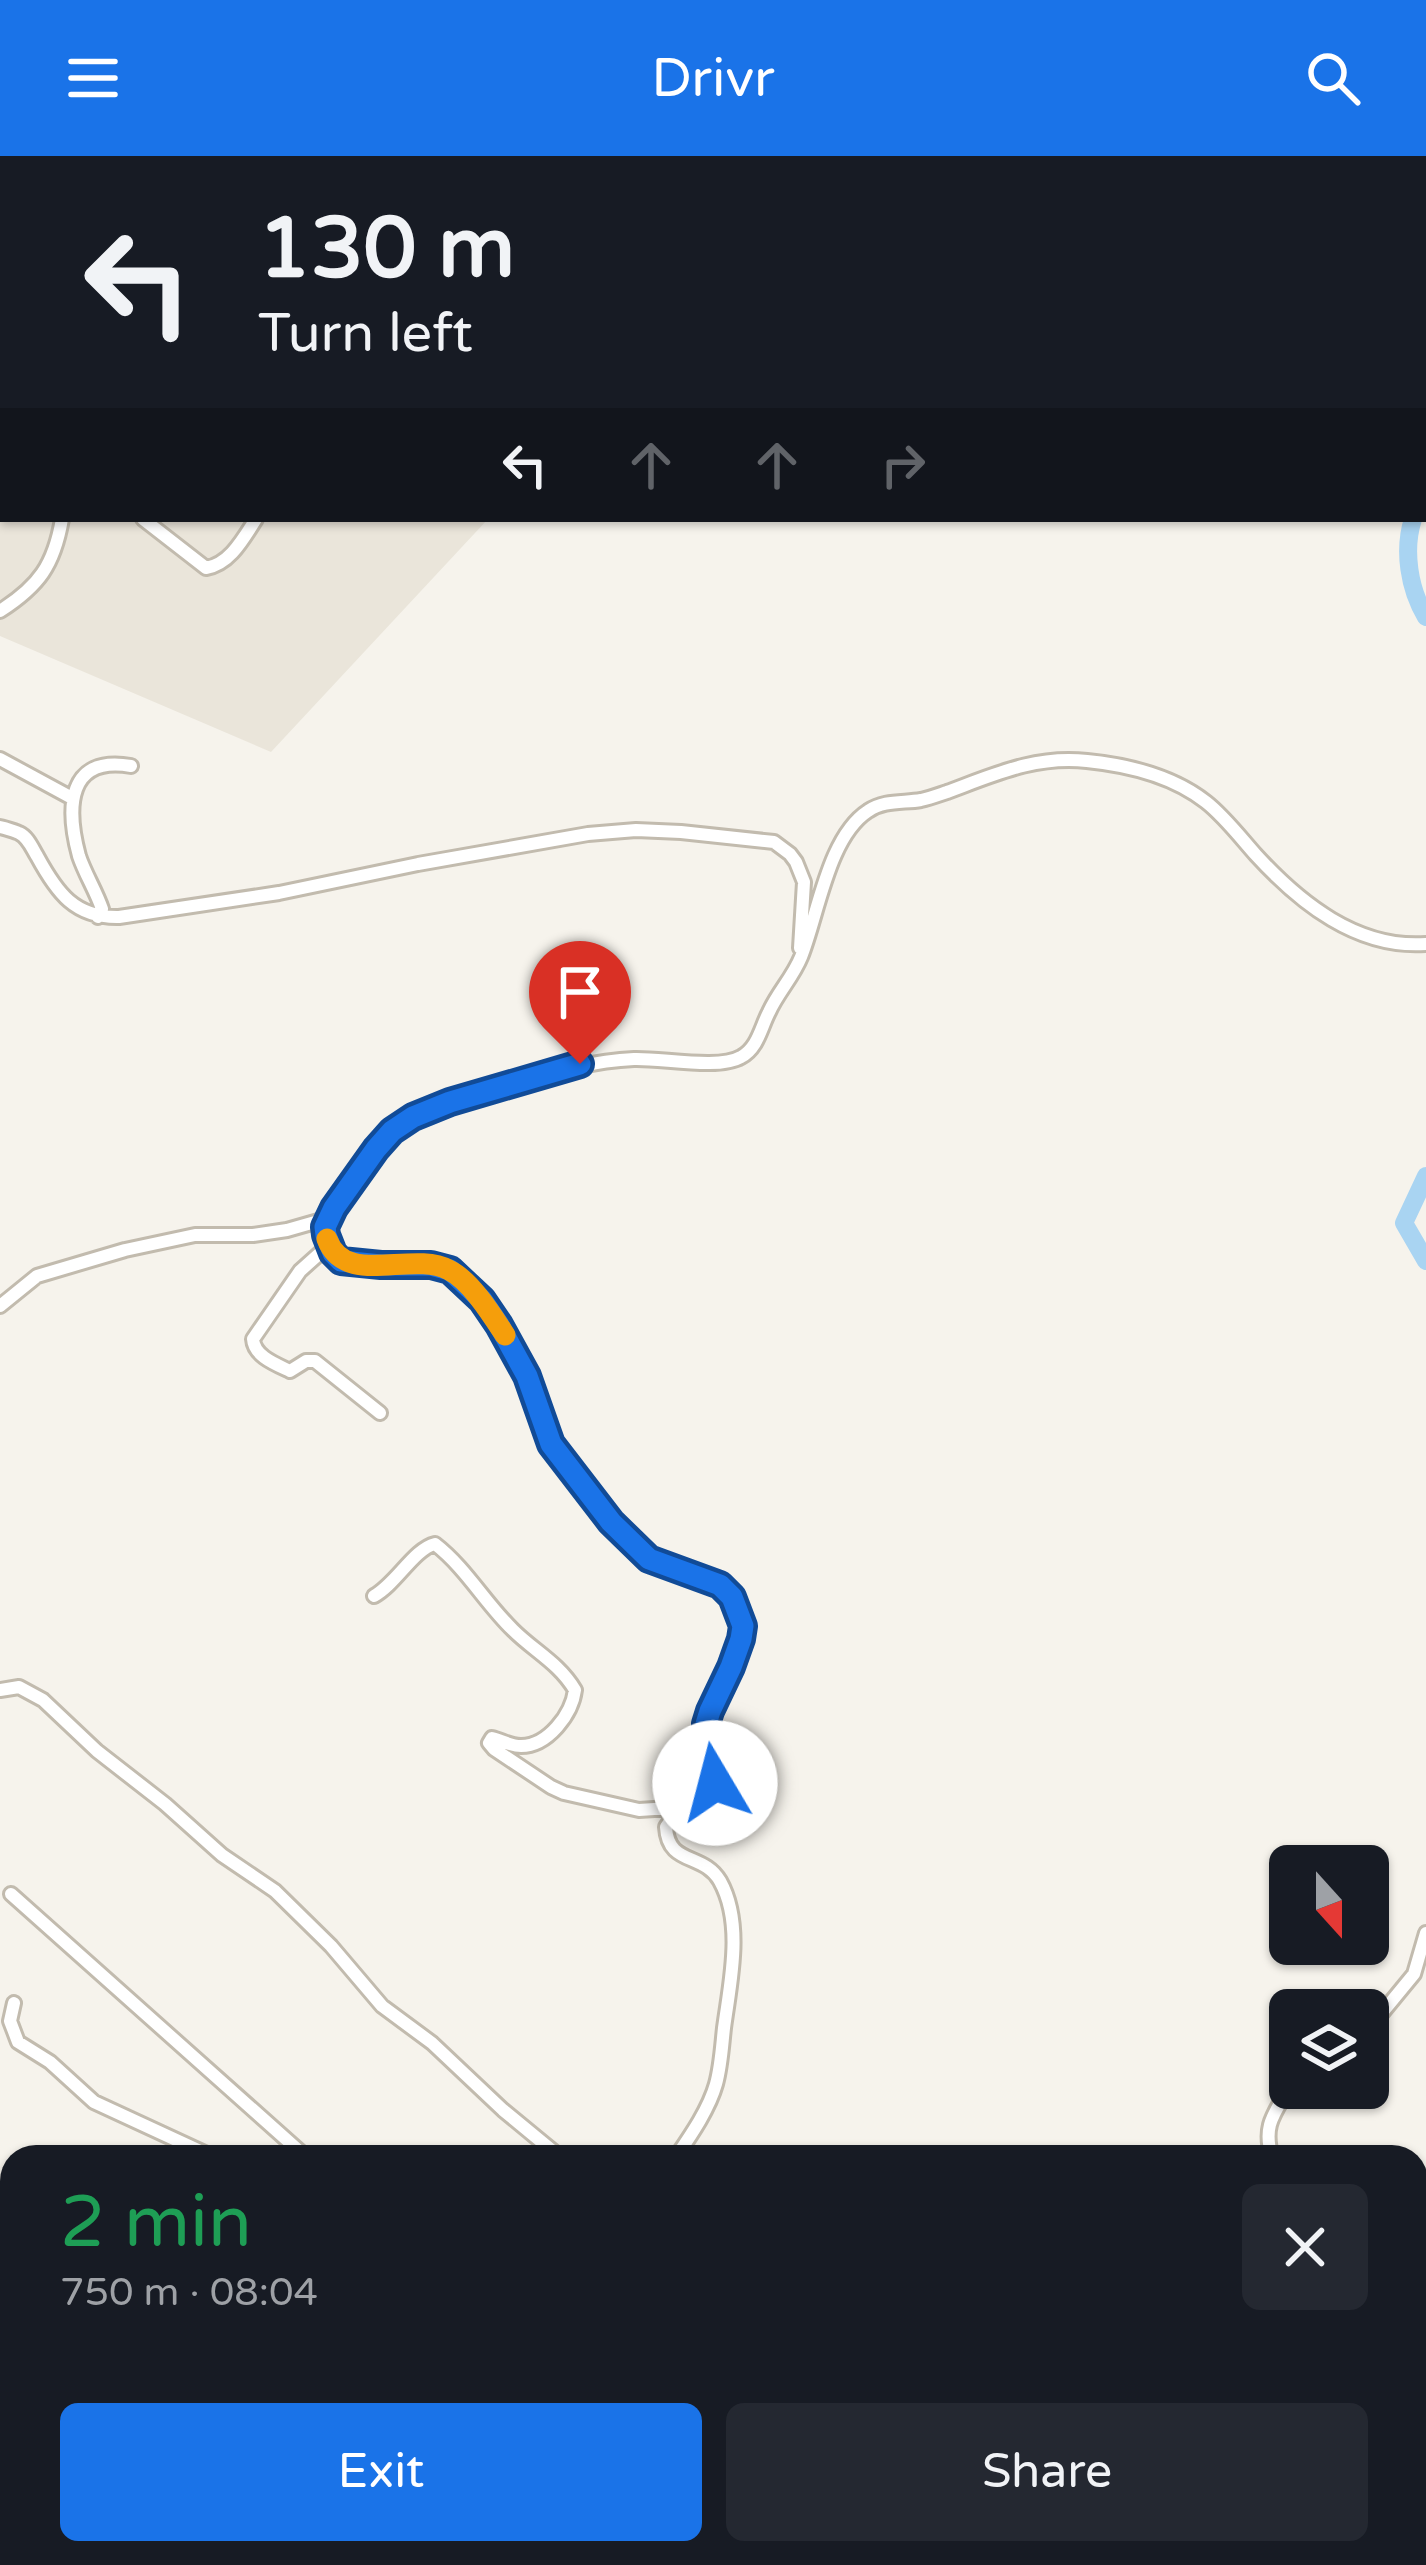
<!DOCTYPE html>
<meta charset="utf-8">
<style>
:root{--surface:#171b24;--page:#242831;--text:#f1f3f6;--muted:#9ea1a6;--accent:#1a73e8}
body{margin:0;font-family:"Varela Round",sans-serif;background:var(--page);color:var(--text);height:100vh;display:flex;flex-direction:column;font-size:45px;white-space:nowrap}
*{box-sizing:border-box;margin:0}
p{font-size:39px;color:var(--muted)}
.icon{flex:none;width:66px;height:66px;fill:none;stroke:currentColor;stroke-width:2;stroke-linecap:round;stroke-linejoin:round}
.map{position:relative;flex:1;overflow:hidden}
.drawer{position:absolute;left:0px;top:1989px;width:1428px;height:420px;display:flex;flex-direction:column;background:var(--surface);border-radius:36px 36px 0 0;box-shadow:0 3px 9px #0004}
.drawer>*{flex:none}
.top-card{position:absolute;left:0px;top:0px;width:1428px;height:366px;box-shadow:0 3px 9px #0004;background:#171b24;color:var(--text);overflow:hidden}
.needle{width:78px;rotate:159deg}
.controls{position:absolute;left:1269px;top:1689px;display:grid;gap:24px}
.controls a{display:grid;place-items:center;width:120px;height:120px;border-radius:18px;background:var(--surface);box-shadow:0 3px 9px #0004;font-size:60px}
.pin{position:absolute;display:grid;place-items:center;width:102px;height:102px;color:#fff;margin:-123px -51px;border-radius:50% 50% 50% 0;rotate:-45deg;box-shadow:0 0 12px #0007}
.pin .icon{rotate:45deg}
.me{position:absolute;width:132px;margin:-66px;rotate:352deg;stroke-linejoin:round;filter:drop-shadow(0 0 9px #0008)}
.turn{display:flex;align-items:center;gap:42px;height:252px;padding:0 60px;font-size:54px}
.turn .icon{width:156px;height:156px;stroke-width:2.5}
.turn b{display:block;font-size:84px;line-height:102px}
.lanes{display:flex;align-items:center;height:114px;padding:0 60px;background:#0003;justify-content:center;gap:60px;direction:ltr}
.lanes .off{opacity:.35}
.round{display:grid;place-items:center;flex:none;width:126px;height:126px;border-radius:18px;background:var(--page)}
.headline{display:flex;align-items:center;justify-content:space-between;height:204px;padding:0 60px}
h1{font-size:72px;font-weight:600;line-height:90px;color:#1e9e55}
.cta{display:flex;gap:24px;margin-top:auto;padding:24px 60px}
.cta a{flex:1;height:138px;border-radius:18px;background:var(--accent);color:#fff;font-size:48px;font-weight:600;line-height:138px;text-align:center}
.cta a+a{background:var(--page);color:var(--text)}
header{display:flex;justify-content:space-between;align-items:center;height:156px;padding:0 60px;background:var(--accent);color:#fff;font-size:54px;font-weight:600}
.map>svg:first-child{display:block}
.residential{fill:#eae5da}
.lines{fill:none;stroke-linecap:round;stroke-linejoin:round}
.river{stroke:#a9d4f2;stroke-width:18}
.minor-casing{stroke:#c2bbae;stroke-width:18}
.highway-casing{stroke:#e0a43c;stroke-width:24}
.minor{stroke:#fff;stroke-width:12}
.highway{stroke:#ffcf6e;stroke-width:18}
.route-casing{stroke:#114b97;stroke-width:30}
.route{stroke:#1a73e8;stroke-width:21}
.slow{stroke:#f59e0b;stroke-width:21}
</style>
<header><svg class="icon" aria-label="menu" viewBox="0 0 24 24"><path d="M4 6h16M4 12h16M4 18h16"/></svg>Drivr<svg class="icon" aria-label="search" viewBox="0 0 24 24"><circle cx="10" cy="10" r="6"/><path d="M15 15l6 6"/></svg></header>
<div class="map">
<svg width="1426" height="2409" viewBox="0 0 1426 2409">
<rect width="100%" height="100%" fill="#f6f3ec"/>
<!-- residential -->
<path class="residential" d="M 101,0 L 285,0 L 288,3 L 98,3 Z
M 3,103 L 3,363 L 488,363 L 271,596 L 0,480 L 0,106 Z"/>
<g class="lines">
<!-- river -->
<path class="river" d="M 1092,0 L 1113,3
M 1073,3 L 1077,0
M 1131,3 L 1141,0
M 1425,281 L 1426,283
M 1425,333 L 1426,331
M 1413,363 C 1403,394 1409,433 1426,461
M 1426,1020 L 1404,1067 L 1426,1105"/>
<!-- minor casing -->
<g class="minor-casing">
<path id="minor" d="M 710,0 L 715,3
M 535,3 L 537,0
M 143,363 L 206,412 C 230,408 243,383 256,363
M 0,455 C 39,430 54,409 62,363
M 0,603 L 72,642
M 0,671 C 1,671 18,676 19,677 C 28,681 32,692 37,700 C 57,737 75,762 119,761 L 279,737 L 418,708 L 588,678 L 636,674 L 681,676 L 774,686 L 790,698 L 796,706 L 804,726 L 800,792
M 98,761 L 102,753 C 96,735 85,718 79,700 C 66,652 67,599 131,610
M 329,1089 L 300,1115 L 253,1183 C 254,1200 275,1208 290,1215 L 306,1205 L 315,1205 L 380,1257
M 0,1150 L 37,1120 L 125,1094 L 195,1079 L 253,1079 L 287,1074 L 329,1062
M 374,1440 C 396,1428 414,1393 435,1388 C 466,1412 485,1447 513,1474 C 534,1495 559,1507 575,1534 C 572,1558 548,1590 521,1590 C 510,1590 501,1584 492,1582 L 489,1587 L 494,1593 L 551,1631 L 564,1637 L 639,1654 L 685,1651
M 0,1534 L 19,1531 L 43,1544 L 97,1595 L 165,1648 L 222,1699 L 275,1735 L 331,1790 L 382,1850 L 432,1887 L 503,1954 L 560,2001
M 11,1738 L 306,2001
M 14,1847 L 10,1865 L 18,1886 L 50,1906 L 94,1946 L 213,2001
M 1368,1874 L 1414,1818 L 1426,1777
M 676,2001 C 691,1979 709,1953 716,1928 C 721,1910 722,1890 724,1872 C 730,1827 744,1768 720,1725 C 703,1696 668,1710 666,1671 L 673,1661 L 710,1635 L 715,1627 L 717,1613 L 706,1568 L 709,1555 L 741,1483 L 743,1470 L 732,1441 L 720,1428 L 649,1403 L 611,1366 L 551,1288 L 527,1219 L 482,1144 L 450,1114 L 431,1109 L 381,1109 L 341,1105 L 333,1097 L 325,1071 C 337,1044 370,994 393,975 C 422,950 465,943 501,932 C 546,919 587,905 634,903 C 662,902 719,914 741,901 C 758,892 761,871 769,856 C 778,836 793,821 801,801 C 818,759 828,681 868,655 C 884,644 903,647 921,644 C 930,642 938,639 947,636 C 993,619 1036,599 1087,605 C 1127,609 1173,620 1206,646 C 1224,660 1240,681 1256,699 C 1300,747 1357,793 1426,788
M 1272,2001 C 1262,1969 1275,1957 1290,1930
M 1416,2385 L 1426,2368
M 1108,2397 L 1131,2409
M 42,2409 L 46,2397
M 358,2409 L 363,2397
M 1382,2409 L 1400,2397"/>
</g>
<!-- highway casing -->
<g class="highway-casing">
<path id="highway" d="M 1233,0 L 1233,3
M 1425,206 L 1426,207"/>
</g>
<!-- minor -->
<use href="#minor" class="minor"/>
<!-- highway -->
<use href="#highway" class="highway"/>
</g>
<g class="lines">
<!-- route casing -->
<g class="route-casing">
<path id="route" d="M 580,908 L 450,946 L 413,961 L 392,975 L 376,993 L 334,1052 L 325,1071 L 326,1079 L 333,1097 L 341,1105 L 381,1109 L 431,1109 L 450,1114 L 482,1144 L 499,1169 L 527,1220 L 551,1288 L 611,1366 L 649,1403 L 720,1429 L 732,1441 L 743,1470 L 741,1483 L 731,1511 L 710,1555 L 706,1568 L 716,1612 L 715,1627"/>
</g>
<!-- route -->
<use href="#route" class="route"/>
<!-- slow -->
<path class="slow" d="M 327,1083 C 345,1132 411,1094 449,1114 C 471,1125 492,1159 505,1179"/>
</g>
</svg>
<div class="controls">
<a><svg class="needle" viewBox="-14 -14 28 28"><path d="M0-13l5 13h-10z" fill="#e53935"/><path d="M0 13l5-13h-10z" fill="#9ea1a6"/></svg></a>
<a><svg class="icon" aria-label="layers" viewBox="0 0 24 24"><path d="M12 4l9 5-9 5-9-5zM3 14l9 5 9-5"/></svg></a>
</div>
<div class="pin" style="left:580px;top:908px;background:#d93025"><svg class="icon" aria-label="arrive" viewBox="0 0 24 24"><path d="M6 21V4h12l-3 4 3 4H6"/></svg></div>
<svg class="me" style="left:715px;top:1627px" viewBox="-20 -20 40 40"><circle r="19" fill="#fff"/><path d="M0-13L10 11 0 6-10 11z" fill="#1a73e8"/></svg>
<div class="top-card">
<div class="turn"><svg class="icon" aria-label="left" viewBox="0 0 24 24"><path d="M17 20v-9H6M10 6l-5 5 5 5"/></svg><div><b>130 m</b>Turn left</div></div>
<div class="lanes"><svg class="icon" aria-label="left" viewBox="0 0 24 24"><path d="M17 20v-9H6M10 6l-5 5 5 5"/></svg><svg class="icon off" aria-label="ahead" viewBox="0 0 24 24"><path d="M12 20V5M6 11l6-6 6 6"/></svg><svg class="icon off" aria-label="ahead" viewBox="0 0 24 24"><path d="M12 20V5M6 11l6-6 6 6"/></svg><svg class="icon off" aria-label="right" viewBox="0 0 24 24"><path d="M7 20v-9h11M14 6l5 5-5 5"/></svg></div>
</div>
<section class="drawer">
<div class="headline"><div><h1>2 min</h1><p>750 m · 08:04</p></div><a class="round"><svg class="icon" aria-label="close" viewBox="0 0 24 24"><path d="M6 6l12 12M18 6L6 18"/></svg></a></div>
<div class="cta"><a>Exit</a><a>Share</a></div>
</section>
</div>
